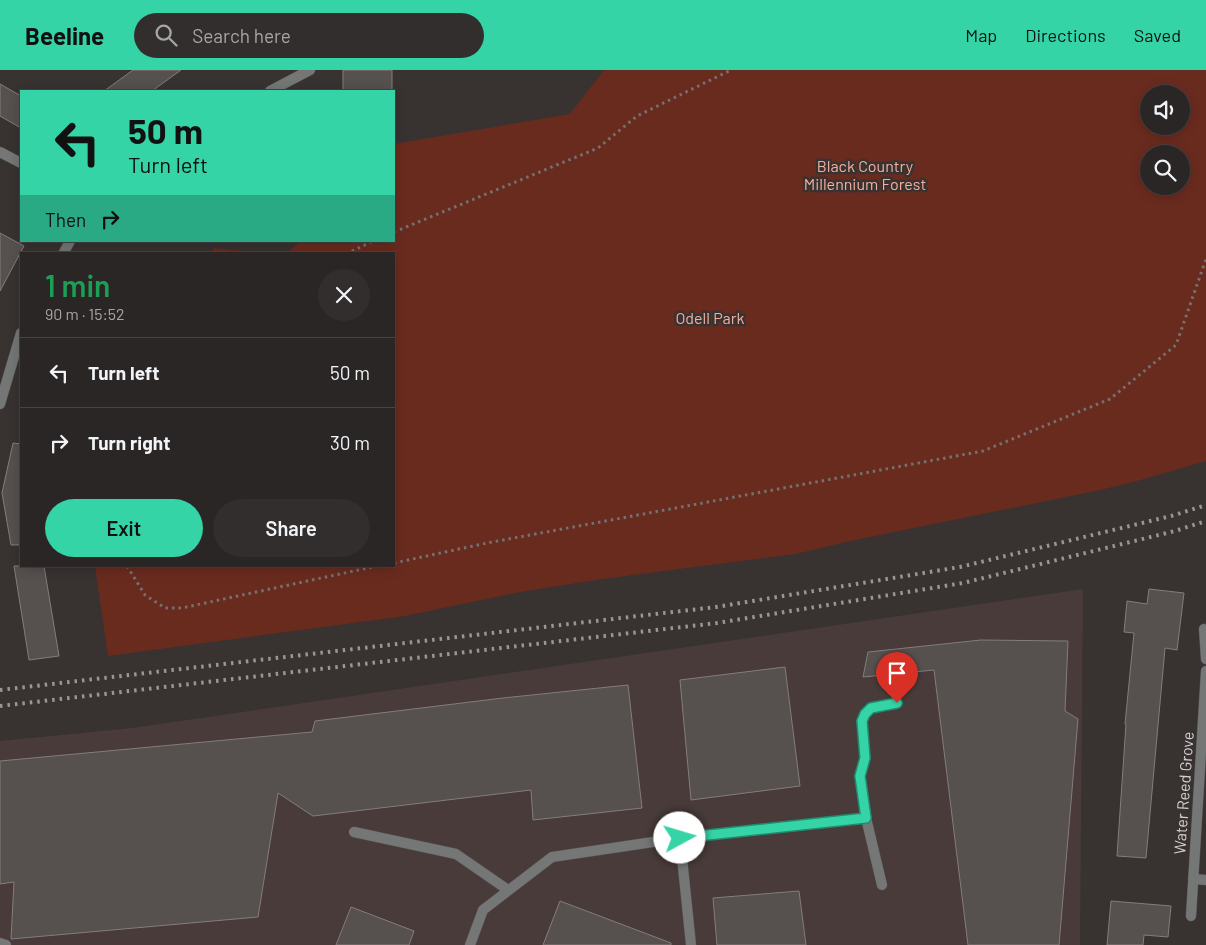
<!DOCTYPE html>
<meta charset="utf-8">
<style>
:root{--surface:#2a2625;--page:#322e2d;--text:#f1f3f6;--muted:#a5a5a7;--line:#464342;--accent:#35d4a7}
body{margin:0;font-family:Barlow,sans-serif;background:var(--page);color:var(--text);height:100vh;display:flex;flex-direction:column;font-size:19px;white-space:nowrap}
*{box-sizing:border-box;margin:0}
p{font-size:16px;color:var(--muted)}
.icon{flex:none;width:28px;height:28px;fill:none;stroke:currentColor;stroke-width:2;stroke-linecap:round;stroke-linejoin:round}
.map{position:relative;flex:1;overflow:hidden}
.drawer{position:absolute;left:20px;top:182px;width:375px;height:315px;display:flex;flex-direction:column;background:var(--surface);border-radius:0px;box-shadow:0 2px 12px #0003,0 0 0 1px var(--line)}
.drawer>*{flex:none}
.guide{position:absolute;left:20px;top:20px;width:375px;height:152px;border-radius:0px;box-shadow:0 2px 12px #0003,0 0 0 1px var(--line);background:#35d4a7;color:#111;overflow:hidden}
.buttons{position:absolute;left:1140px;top:15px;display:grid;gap:10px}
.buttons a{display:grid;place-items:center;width:50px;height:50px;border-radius:50%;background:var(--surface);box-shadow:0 2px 12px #0003,0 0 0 1px var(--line);font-size:25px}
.pin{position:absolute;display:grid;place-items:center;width:42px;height:42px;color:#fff;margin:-51px -21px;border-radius:50% 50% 50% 0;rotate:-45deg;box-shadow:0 0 5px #0007}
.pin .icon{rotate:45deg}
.me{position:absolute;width:55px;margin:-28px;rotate:84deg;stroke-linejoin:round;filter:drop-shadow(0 0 4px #0008)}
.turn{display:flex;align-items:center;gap:18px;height:105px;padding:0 25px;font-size:22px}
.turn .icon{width:65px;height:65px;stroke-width:2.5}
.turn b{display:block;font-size:35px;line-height:42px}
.then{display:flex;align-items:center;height:48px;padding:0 25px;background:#0003;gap:10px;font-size:19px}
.round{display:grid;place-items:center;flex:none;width:52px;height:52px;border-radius:26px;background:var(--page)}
.overview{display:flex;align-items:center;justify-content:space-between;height:85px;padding:0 25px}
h1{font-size:30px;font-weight:600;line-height:38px;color:#1e9e55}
.action{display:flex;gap:10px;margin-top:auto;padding:10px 25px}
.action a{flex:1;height:58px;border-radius:30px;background:var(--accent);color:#111;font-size:20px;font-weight:600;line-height:58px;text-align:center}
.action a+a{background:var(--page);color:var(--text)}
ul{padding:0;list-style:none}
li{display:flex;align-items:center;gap:15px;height:70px;padding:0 25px;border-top:1px solid var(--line)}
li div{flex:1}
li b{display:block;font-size:19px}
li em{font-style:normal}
header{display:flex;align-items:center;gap:30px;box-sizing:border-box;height:70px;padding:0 25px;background:var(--accent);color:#111}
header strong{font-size:24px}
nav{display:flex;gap:28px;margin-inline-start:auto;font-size:18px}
.search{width:350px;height:45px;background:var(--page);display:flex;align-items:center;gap:12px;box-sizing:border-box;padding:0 18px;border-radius:28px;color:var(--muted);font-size:19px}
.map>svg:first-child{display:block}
.built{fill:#483b39}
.green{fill:#6a2b1f;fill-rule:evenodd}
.building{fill:#56504e;stroke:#847d7c}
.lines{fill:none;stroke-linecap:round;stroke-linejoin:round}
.service-casing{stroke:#544f4e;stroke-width:11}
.minor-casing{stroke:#544f4e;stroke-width:11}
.path{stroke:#757170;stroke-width:3;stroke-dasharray:2.5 4;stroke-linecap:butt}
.service{stroke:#747776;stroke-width:10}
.minor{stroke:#747776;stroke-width:10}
.rail{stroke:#9a9695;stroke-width:4;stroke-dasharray:2.5 5;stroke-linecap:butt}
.route-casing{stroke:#228a6d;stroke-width:12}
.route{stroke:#35d4a7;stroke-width:9}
.labels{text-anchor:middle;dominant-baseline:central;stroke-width:5;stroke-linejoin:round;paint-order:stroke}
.park-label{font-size:16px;fill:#f6ae9f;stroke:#383231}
.street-label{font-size:16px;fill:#d4d1d0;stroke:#383231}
</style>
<header>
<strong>Beeline</strong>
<div class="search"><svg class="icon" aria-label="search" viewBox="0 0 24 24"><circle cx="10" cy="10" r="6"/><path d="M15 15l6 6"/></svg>Search here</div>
<nav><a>Map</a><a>Directions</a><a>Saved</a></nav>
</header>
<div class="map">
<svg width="1206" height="875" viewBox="0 0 1206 875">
<rect width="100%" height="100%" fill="#383231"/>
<!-- built -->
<path class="built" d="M 1083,519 L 1080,875 L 0,875 L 0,671 L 132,658 Z"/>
<!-- green -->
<path class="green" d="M 604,0 L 1206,0 L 1206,391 L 1137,411 L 1100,420 L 855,470 L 795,484 L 602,509 L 520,522 L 405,546 L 108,586 L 95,496 L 394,496 L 394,184 L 285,184 L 301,171 L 394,171 L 394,74 L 570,44 ZM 1149,24 L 1181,24 L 1181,56 L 1149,56 ZM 1149,84 L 1181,84 L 1181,116 L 1149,116 Z
M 214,178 L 273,184 L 210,184 Z"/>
<!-- building -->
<path class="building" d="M 133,0 L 181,0 L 152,21 L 104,21 Z
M 343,0 L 392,0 L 392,21 L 343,21 Z
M 0,14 L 21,26 L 21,58 L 0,46 Z
M 0,163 L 24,176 L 0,221 Z
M 13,373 L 21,374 L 21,475 L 11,475 L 2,423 Z
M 14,496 L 44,496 L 59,586 L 29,590 Z
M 1149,519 L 1184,523 L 1177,580 L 1165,578 L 1146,788 L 1117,786 L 1126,654 L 1125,654 L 1134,563 L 1124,562 L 1127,531 L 1147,534 Z
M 981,570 L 1068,571 L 1065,641 L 1078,649 L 1059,875 L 968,875 L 934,600 L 863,607 L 868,582 Z
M 785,597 L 800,716 L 691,730 L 680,610 Z
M 628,615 L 642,738 L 533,750 L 531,720 L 313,746 L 278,723 L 258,847 L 11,869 L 14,812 L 0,814 L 0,691 L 312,662 L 315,651 L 503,628 Z
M 799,821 L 806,875 L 717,875 L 713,828 Z
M 560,831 L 671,873 L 671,875 L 543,875 Z
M 1111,831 L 1171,836 L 1168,867 L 1144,865 L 1143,875 L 1107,875 Z
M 351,837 L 414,861 L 409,875 L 336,875 Z"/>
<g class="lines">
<!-- service casing -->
<g class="service-casing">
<path id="service" d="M 354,762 L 456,784 L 508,820
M 680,768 L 691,875
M 882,815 L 866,748 L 860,706 L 865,688 L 862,651 L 865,643 L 871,638 L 897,633
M 0,873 L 6,875
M 470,875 L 483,840 L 552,787 L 680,768 L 866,748"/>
</g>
<!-- minor casing -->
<g class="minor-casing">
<path id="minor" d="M 270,21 L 310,0
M 0,82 L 21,93
M 63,184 L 70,171
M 0,334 L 21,263
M 1204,559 L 1206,589
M 1193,809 L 1206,810
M 1191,846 L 1206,601"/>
</g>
<!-- path -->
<path class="path" d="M 394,162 L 598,78 L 637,46 L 731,0
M 346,184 L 373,171
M 394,493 L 487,473 L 983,381 L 1110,329 L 1176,275 L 1206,189
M 127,496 L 145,525 L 165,538 L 182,538 L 377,496"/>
<!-- service -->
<use href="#service" class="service"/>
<!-- minor -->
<use href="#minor" class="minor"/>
<!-- rail -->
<path class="rail" d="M 0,620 L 716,537 L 960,497 L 1171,446 L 1206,435
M 0,636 L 717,553 L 963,513 L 1175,461 L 1206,451"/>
</g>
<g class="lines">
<!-- route casing -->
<g class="route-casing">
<path id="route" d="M 680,768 L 866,748 L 860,706 L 865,688 L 862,651 L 865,644 L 871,638 L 897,633"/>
</g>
<!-- route -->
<use href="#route" class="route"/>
</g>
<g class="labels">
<!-- park labels -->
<g class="park-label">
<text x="865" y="95">Black Country<tspan x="865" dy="18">Millennium Forest</tspan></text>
<text x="710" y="247">Odell Park</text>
</g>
<!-- street labels -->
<g class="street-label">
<text transform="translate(1183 723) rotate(-86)">Water Reed Grove</text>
</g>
</g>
</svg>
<div class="buttons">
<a><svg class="icon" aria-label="sound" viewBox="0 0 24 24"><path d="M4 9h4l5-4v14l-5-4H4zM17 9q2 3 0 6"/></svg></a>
<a><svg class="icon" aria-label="search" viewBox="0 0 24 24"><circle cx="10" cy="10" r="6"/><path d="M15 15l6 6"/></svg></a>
</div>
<div class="pin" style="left:897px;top:633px;background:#d93025"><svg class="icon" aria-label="arrive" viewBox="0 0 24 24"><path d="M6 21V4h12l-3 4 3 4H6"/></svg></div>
<svg class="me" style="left:680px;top:768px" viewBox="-20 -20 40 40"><circle r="19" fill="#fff"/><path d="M0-13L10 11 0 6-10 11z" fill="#35d4a7"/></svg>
<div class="guide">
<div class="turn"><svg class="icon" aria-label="left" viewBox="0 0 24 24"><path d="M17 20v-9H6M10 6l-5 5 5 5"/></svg><div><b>50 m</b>Turn left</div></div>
<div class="then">Then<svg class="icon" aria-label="right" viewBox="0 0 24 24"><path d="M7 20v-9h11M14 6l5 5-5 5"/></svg></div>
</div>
<section class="drawer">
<div class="overview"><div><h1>1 min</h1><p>90 m · 15:52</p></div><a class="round"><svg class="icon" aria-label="close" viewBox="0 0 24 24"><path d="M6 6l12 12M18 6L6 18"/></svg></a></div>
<ul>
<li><svg class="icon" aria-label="left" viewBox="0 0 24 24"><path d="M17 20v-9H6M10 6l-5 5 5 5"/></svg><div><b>Turn left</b></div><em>50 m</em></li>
<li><svg class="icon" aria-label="right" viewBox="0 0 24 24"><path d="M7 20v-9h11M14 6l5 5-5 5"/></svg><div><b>Turn right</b></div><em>30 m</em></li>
</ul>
<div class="action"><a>Exit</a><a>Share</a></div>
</section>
</div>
